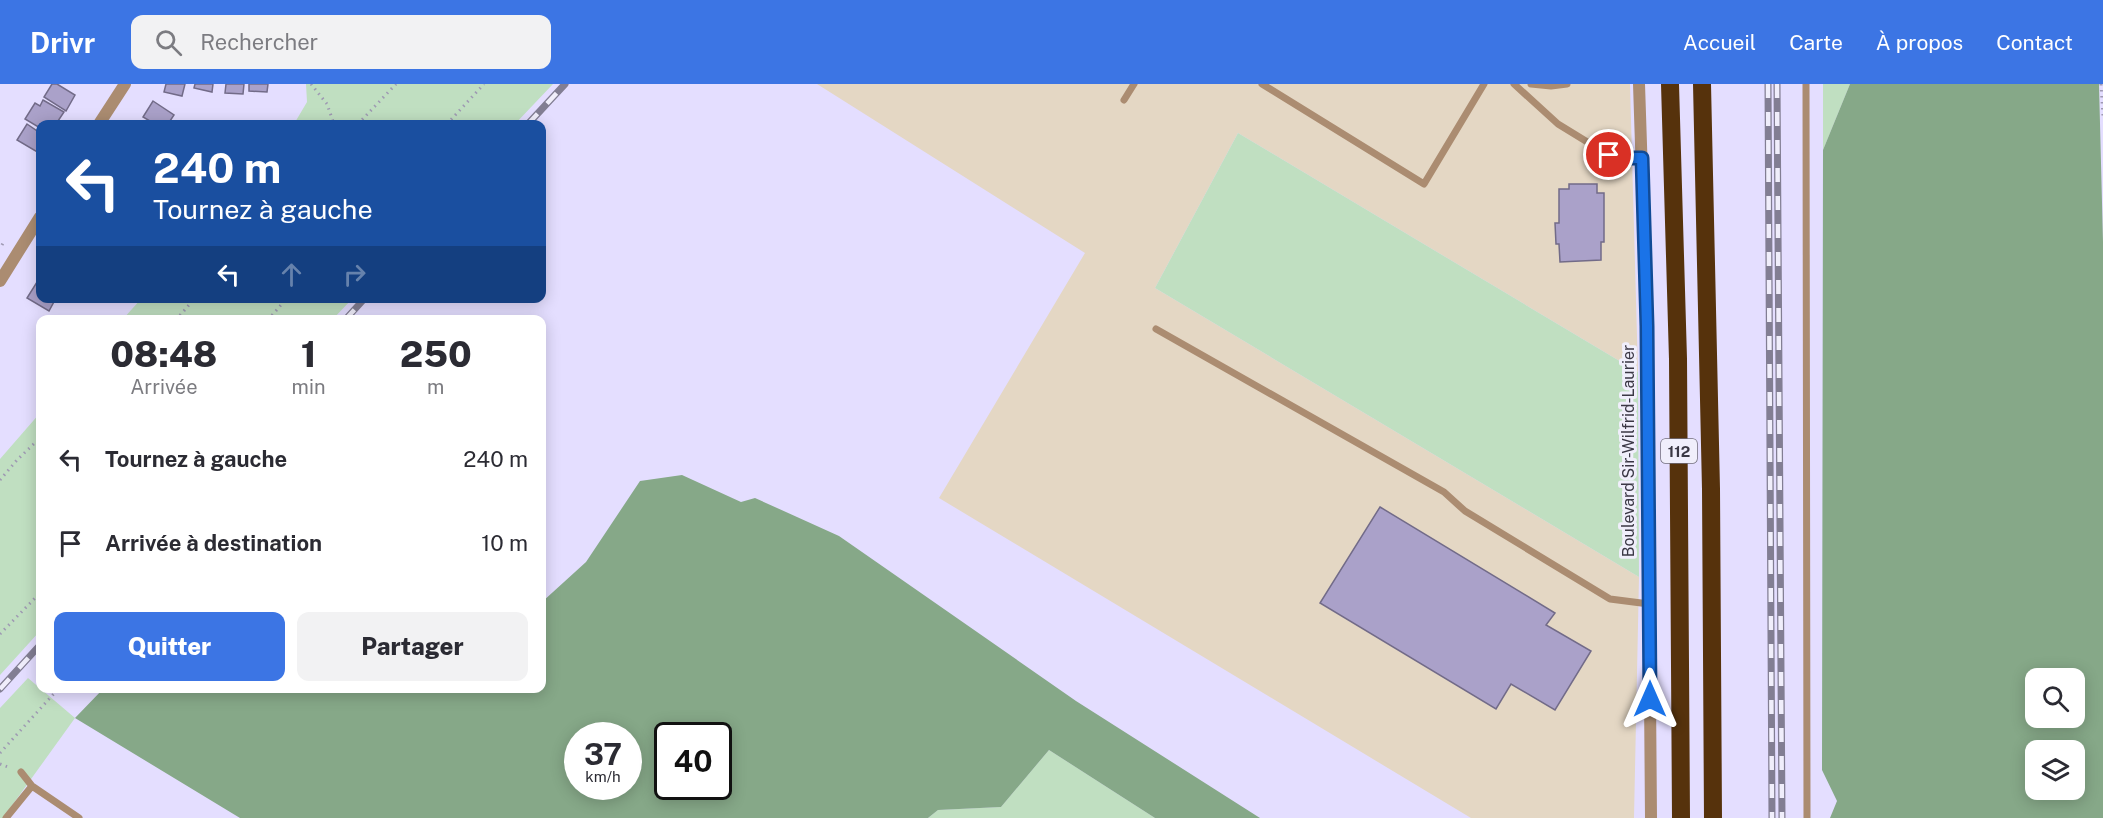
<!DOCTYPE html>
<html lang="fr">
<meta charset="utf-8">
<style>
:root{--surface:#fff;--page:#f2f2f3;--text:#2b2b33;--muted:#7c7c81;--accent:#3c75e4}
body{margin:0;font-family:"Public Sans",sans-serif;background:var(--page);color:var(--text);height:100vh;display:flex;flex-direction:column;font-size:22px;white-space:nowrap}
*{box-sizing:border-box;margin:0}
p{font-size:20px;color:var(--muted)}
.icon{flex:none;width:33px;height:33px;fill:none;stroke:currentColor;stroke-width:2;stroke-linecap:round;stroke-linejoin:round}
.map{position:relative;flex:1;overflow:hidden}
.sheet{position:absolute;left:36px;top:231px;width:510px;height:378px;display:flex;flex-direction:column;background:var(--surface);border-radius:12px;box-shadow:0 3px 15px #0003}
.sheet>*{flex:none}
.top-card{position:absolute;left:36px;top:36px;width:510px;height:183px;border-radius:12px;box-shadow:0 3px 15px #0003;background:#1a4fa0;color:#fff;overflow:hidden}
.buttons{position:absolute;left:2025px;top:584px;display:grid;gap:12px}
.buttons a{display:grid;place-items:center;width:60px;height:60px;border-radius:12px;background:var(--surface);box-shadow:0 3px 15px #0003;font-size:30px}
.speed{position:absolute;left:564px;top:638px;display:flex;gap:12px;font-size:30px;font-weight:700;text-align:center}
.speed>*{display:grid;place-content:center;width:78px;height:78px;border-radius:50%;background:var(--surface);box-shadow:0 3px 15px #0003;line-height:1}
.speed small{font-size:15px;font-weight:400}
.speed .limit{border:3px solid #111;border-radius:9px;background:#fff;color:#111}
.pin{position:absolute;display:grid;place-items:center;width:51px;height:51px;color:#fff;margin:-26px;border:3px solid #fff;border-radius:50%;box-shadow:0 2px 6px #0007}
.me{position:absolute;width:66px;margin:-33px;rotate:0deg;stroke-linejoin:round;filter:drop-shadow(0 0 4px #0008)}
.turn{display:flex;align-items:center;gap:21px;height:126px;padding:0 18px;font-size:27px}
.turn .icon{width:78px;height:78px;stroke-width:2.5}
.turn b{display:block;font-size:42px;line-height:51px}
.lanes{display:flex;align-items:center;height:57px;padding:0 18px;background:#0003;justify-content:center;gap:30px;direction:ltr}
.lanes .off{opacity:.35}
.eta{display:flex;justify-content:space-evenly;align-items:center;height:102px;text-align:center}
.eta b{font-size:36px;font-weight:800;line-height:42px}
.cta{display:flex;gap:12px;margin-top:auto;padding:12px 18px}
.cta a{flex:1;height:69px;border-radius:12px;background:var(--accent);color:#fff;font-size:24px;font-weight:800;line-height:69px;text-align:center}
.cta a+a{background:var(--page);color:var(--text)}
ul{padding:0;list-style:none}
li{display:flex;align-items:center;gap:18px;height:84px;padding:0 18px}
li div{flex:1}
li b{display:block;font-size:22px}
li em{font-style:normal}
header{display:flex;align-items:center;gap:36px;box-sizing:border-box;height:84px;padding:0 30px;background:var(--accent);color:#fff}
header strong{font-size:28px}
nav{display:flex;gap:33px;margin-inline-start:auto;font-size:21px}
.search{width:420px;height:54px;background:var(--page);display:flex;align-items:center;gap:15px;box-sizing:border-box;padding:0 21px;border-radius:12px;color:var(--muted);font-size:22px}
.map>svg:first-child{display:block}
.industrial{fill:#e4d7c4}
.green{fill:#c0dfc1}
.forest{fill:#86a888;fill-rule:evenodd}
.building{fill:#aaa1c9;stroke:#726b88;stroke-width:1.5}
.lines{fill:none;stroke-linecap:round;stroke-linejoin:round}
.path{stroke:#9e99b2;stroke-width:3;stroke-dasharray:1.5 4.5;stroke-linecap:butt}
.service{stroke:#ab8c71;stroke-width:7}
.minor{stroke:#ab8c71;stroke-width:12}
.tertiary{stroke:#ab8c71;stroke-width:12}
.motorway{stroke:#56320c;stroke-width:18}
.rail-casing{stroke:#827e93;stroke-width:7}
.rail{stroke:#f0eefb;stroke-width:4.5;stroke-dasharray:14;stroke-linecap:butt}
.route-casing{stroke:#114b97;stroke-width:15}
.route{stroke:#1a73e8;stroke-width:10}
.labels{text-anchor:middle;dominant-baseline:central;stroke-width:6;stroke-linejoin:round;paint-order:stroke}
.shield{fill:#f0eefb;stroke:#716e7b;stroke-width:1.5}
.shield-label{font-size:15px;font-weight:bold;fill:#3a3744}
.street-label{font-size:16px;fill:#3a3744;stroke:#f0eefb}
</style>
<header>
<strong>Drivr</strong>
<div class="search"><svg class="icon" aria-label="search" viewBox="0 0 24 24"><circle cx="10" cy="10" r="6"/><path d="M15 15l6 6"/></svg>Rechercher</div>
<nav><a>Accueil</a><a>Carte</a><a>À propos</a><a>Contact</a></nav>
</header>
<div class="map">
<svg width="2103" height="734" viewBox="0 0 2103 734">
<rect width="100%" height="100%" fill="#e4deff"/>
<!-- industrial -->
<path class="industrial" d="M 817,0 L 1630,0 L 1638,288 L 1238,49 L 1155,204 L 1639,493 L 1634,734 L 1471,734 L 939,414 L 1085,169 Z"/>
<!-- green -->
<path class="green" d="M 306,0 L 553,0 L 515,40 L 294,40 L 307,18 Z
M 1823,0 L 1850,0 L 1823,66 Z
M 1238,49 L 1638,288 L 1639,493 L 1155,204 Z
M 141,215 L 141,214 L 352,215 L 333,235 L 123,235 Z
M 40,329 L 40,547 L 0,591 L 0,375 Z
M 28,594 L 75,634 L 3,734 L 0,734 L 0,624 Z
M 1049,666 L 1155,734 L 928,734 L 938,726 L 1001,723 Z"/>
<!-- forest -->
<path class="forest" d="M 1850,0 L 2099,0 L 2103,158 L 2103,734 L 1830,734 L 1837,717 L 1822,686 L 1823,66 ZM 2036,594 L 2074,594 L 2074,633 L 2036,633 ZM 2036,666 L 2074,666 L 2074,705 L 2036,705 Z
M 682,391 L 741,418 L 755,414 L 839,452 L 1076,617 L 1260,734 L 1155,734 L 1049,666 L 1001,723 L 938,726 L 928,734 L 240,734 L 75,634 L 103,605 L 542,604 L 542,518 L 586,478 L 640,397 ZM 578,651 L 628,651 L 628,702 L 578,702 ZM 668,651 L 718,651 L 718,702 L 668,702 Z"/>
<!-- building -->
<path class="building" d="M 52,0 L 57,0 L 75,11 L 66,27 L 44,13 Z
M 166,0 L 185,0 L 182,12 L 164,8 Z
M 195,0 L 213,0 L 212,8 L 194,4 Z
M 226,0 L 244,0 L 243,10 L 225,9 Z
M 249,0 L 268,0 L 267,8 L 249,7 Z
M 43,16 L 64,28 L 56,40 L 40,40 L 40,44 L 25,35 L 35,19 L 40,22 Z
M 153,17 L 174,31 L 168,40 L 155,40 L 143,33 Z
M 27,40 L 40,49 L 40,67 L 39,69 L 17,56 Z
M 1569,100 L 1597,100 L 1597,109 L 1604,109 L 1604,158 L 1601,158 L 1601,176 L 1560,178 L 1559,160 L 1556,160 L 1555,139 L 1559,139 L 1559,105 L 1569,105 Z
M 37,198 L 40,200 L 40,214 L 56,214 L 49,227 L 27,214 Z
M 1380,423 L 1555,529 L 1546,541 L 1591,567 L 1555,626 L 1511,600 L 1496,625 L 1320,519 Z"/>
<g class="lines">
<!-- path -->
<path class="path" d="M 311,0 L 327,20 L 334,40
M 2101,0 L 2103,32
M 358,40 L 396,0
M 447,40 L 484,0
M 2,161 L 3,159
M 176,236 L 195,214
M 268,236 L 287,214
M 0,396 L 17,376 L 40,354
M 0,550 L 40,509
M 0,669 L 59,604
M 0,680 L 11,684"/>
<!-- service -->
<path class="service" d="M 1262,0 L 1424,100 L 1484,0
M 1514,0 L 1558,40 L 1602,67 L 1615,73 L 1642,74
M 1531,0 L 1551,2 L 1567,0
M 1806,0 L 1807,734
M 1124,16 L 1134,0
M 1156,245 L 1444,408 L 1465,427 L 1610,515 L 1649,520
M 21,688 L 32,702 L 79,734
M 6,734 L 32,702"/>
<!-- minor -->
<path class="minor" d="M 99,40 L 125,0
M 0,197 L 40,133"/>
<!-- tertiary -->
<path class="tertiary" d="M 1639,0 L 1647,242 L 1651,734"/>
<!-- motorway -->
<path class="motorway" d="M 1670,0 L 1678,275 L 1681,734
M 1702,0 L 1711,405 L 1713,734"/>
<!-- rail casing -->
<g class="rail-casing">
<path id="rail" d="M 1768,0 L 1772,734
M 1777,0 L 1782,734
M 528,40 L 565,0
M 345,236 L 365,214
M 0,605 L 40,561"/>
</g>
<!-- rail -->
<use href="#rail" class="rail"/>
</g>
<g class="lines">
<!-- route casing -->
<g class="route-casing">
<path id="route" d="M 1609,71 L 1622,74 L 1642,74 L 1647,242 L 1650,615"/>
</g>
<!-- route -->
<use href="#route" class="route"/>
</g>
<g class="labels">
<!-- shield labels -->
<rect class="shield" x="1661" y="355" width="36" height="24" rx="4.5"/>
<g class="shield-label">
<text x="1679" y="367">112</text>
</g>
<!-- street labels -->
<g class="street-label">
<text transform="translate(1628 367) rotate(-90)">Boulevard Sir-Wilfrid-Laurier</text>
</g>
</g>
</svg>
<div class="buttons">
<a><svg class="icon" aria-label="search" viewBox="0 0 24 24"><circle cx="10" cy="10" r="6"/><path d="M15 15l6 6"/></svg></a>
<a><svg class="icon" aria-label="layers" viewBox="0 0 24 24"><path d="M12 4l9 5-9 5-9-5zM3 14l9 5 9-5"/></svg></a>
</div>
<div class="speed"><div>37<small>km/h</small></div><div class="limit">40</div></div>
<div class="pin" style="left:1609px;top:71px;background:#d93025"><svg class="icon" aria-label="arrive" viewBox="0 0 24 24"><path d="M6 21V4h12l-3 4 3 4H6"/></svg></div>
<svg class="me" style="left:1650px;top:615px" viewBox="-20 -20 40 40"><path d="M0-17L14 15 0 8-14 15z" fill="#1a73e8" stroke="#fff" stroke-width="4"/></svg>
<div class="top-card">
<div class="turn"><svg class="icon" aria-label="left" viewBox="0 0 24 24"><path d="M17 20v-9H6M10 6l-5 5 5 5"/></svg><div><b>240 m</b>Tournez à gauche</div></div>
<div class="lanes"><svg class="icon" aria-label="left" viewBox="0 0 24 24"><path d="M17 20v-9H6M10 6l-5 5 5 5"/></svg><svg class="icon off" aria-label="ahead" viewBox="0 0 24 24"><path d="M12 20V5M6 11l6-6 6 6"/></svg><svg class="icon off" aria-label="right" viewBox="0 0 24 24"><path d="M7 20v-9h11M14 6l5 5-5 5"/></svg></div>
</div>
<section class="sheet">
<div class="eta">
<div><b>08:48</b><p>Arrivée</p></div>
<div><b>1</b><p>min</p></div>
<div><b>250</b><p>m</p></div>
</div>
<ul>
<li><svg class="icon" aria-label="left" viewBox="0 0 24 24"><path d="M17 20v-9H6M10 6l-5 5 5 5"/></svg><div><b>Tournez à gauche</b></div><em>240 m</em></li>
<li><svg class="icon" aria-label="arrive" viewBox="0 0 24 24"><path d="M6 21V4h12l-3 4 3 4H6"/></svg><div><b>Arrivée à destination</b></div><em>10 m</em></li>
</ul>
<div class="cta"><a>Quitter</a><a>Partager</a></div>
</section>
</div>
